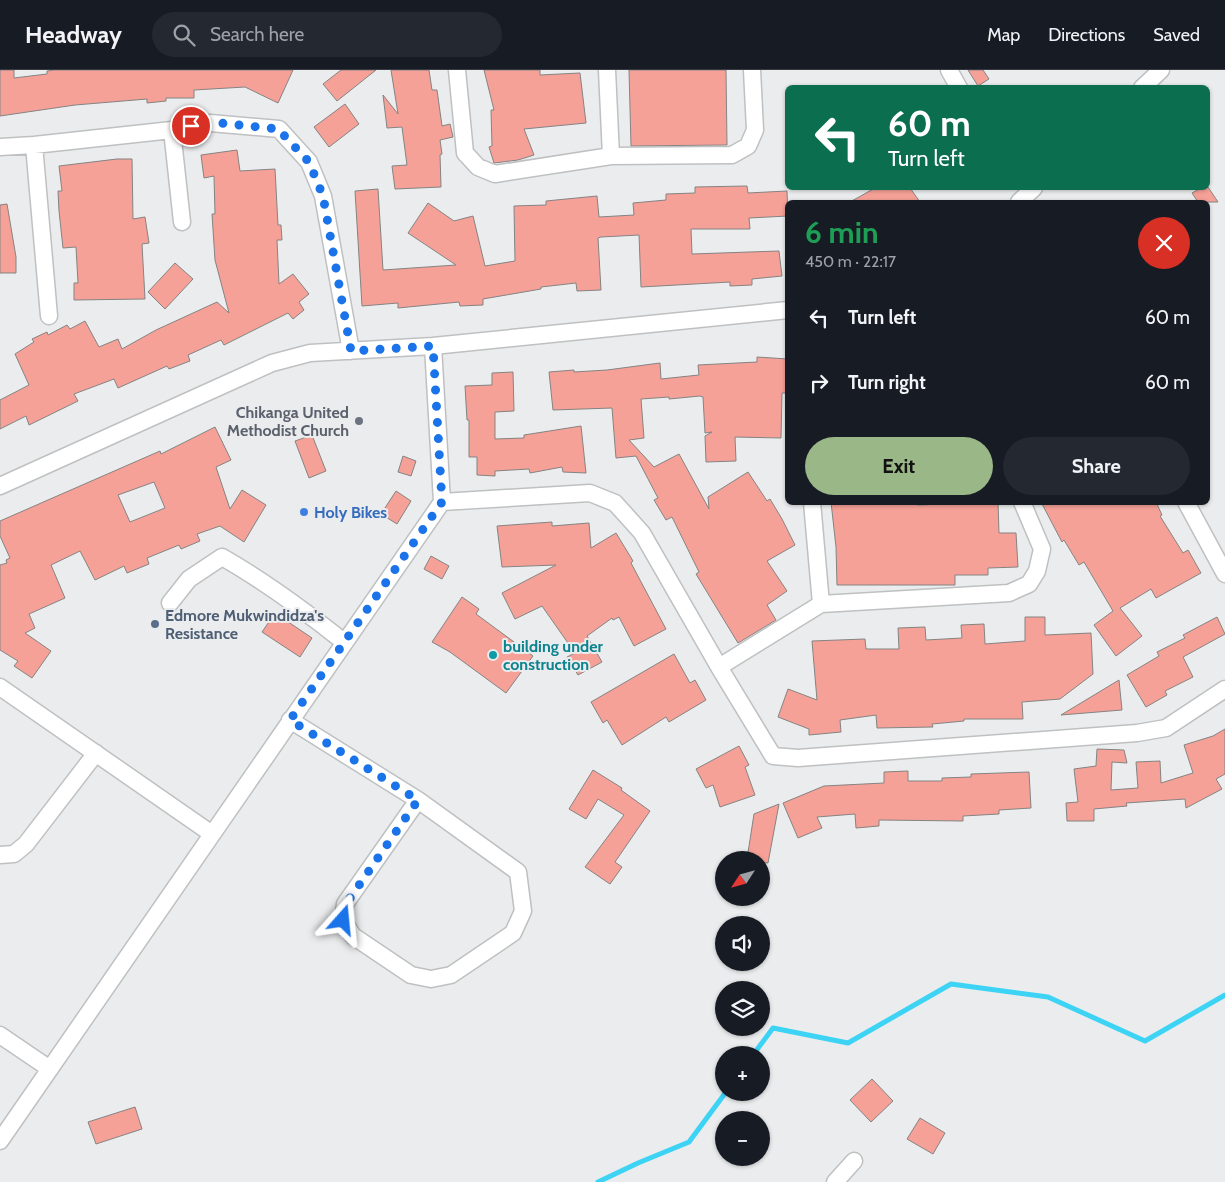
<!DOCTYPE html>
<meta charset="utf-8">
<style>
:root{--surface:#171b24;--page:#242831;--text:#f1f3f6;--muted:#9ea1a6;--line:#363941;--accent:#9ab787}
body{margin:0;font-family:Cabin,sans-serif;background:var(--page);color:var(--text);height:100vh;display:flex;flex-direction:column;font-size:19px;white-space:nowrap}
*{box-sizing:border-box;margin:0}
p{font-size:16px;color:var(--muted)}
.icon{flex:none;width:28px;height:28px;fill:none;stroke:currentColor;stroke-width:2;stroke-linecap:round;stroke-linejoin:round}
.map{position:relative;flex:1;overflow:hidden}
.drawer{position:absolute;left:785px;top:130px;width:425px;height:305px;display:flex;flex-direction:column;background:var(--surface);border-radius:8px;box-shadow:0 1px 4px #0004}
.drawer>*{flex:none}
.top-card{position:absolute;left:785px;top:15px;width:425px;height:105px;border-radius:8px;box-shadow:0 1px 4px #0004;background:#0b6e4f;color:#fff;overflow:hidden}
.needle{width:32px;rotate:234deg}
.buttons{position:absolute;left:715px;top:781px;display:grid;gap:10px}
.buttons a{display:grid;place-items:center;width:55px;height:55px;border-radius:50%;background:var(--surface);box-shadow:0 1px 4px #0004;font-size:25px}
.pin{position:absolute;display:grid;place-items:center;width:42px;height:42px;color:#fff;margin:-21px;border:2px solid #fff;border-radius:50%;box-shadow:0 1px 5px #0007}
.me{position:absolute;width:55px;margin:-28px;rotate:18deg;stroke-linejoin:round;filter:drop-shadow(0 0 4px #0008)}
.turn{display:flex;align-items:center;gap:18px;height:105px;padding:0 20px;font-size:22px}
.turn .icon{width:65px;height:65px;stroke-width:2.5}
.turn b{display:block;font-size:35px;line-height:42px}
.round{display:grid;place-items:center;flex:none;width:52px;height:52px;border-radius:26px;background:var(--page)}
.headline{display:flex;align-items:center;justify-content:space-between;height:85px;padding:0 20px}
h1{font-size:30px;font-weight:800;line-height:38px;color:#1e9e55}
.button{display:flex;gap:10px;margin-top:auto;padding:10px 20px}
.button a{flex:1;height:58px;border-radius:30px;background:var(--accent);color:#111;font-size:20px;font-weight:800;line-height:58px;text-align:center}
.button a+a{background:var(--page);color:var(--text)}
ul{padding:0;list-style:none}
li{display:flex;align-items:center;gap:15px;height:65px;padding:0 20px}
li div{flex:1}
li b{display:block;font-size:19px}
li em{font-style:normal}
header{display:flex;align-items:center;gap:30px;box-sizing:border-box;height:70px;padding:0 25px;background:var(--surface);border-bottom:1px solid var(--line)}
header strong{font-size:24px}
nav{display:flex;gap:28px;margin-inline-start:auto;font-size:18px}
.search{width:350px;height:45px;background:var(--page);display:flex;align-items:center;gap:12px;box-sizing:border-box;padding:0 18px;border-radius:28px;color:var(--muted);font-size:19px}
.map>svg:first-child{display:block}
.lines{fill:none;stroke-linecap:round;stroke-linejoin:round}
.stream{stroke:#3cd3f5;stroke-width:5}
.building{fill:#f6a197;stroke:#858383;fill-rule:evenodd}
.street-casing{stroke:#bfc0c1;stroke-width:19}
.street{stroke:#fff;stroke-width:16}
.route{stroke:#1a73e8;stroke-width:9;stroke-dasharray:0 16.2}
.worship-dot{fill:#6b7280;stroke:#ebeced;stroke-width:2}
.shop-dot{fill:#3f7fe0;stroke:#ebeced;stroke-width:2}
.service-dot{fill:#5c6f8a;stroke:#ebeced;stroke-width:2}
.culture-dot{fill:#0f9aa8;stroke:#ebeced;stroke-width:2}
.labels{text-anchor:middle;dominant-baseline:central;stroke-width:4;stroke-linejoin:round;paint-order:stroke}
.worship-label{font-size:16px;font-weight:bold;fill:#5b616d;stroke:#ebeced;text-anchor:end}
.shop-label{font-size:16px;font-weight:bold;fill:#366cbe;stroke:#ebeced;text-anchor:start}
.service-label{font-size:16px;font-weight:bold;fill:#4e5e75;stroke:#ebeced;text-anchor:start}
.culture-label{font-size:16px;font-weight:bold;fill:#0d838f;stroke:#ebeced;text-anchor:start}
</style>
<header>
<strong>Headway</strong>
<div class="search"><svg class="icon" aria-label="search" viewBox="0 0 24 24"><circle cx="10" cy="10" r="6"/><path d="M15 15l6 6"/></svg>Search here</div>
<nav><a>Map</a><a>Directions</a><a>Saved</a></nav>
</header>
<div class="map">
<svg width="1225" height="1112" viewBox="0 0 1225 1112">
<rect width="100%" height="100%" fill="#ebeced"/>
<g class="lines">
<!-- stream -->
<path class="stream" d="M 753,985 L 773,958 L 848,973 L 951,914 L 1048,927 L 1145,971 L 1225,925
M 598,1112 L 638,1093 L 689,1072 L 726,1022"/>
</g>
<!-- building -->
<path class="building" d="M 0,0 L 14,0 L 14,8 L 47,4 L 47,1 L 54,0 L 293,0 L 278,33 L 245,17 L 194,20 L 194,28 L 166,28 L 166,31 L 147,33 L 147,29 L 75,35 L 0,46 Z
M 341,0 L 376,0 L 337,31 L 323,14 Z
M 391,0 L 429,0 L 432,20 L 437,20 L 442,56 L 450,54 L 453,67 L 440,70 L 442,84 L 440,85 L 441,117 L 395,119 L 392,96 L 407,95 L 402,57 L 387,58 L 383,25 L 398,44 Z
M 484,0 L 540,0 L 540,5 L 580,3 L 586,53 L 524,59 L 534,85 L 518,90 L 494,93 L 489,77 L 492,76 L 491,40 L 494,40 Z
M 629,0 L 726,0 L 727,75 L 631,76 Z
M 968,0 L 983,0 L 989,9 L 978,16 Z
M 345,34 L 359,54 L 329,77 L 314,57 Z
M 237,80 L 240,101 L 275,99 L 278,155 L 281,155 L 282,170 L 277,170 L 279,214 L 293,204 L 309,224 L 299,232 L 304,240 L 293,249 L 288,243 L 224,275 L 221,270 L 188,285 L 190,291 L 169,299 L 167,296 L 118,318 L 114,309 L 74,324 L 78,331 L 29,355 L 26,346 L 0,359 L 0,330 L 29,315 L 15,284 L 34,272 L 32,269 L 47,262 L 48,265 L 67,255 L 70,259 L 85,251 L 99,277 L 118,269 L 122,279 L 156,260 L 217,232 L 229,243 L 215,190 L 212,144 L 215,144 L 214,106 L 204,108 L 201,85 Z
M 117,89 L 132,89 L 133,149 L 145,147 L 149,173 L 142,174 L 145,229 L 74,230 L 74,213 L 78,213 L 76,177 L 63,178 L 59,141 L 58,121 L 62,121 L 59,96 Z
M 747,116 L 748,123 L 787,121 L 788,146 L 749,148 L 750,159 L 691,159 L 692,184 L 779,181 L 782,206 L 752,209 L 752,215 L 730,216 L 730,212 L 641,217 L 639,165 L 601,167 L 598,168 L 601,220 L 577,221 L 576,213 L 541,217 L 541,219 L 483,229 L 483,235 L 460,236 L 459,232 L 398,238 L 398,233 L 362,236 L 355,121 L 378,119 L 383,200 L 456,195 L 408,163 L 428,133 L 454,151 L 473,146 L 485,196 L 515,191 L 514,136 L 546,135 L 546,131 L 597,126 L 599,147 L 634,145 L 633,133 L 666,130 L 666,124 L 695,123 L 695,117 Z
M 1208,117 L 1218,132 L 1198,132 L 1192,123 L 1201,118 Z
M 875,118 L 910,118 L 920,132 L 850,132 Z
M 7,134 L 16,187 L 16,203 L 0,203 L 0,135 Z
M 175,193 L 193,209 L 165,239 L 148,222 Z
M 757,287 L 788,289 L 788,323 L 782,323 L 781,368 L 735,367 L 736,391 L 706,392 L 705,366 L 712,362 L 705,363 L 703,327 L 700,326 L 669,329 L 669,327 L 641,329 L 644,368 L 629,370 L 654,397 L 679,384 L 709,439 L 708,427 L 748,402 L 767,431 L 770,429 L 782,449 L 795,475 L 767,491 L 787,521 L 767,535 L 776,550 L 738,573 L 696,504 L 699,502 L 672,447 L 666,450 L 654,430 L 658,428 L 636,386 L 616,388 L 612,338 L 553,340 L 549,302 L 574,300 L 574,302 L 607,300 L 660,293 L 661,309 L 699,305 L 698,295 L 757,292 Z
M 513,302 L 514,341 L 495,342 L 495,369 L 524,368 L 524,365 L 581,356 L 586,403 L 563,402 L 562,397 L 530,403 L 529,399 L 495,401 L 495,406 L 477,405 L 477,387 L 469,387 L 469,350 L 467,350 L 465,316 L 492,315 L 492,303 Z
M 215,357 L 231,390 L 216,397 L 230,439 L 242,420 L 266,435 L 244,472 L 220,456 L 197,464 L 200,471 L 181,479 L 179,475 L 147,488 L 149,494 L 127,503 L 124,496 L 95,510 L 80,481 L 51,495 L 65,528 L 29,544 L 35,558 L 25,563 L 51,581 L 32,608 L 14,596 L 18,591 L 0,580 L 0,495 L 7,493 L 6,490 L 10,488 L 0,466 L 0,451 L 160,381 L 161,384 ZM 154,412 L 165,438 L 130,452 L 118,425 Z
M 312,365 L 326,401 L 309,408 L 295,371 Z
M 403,386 L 416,391 L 411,406 L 398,402 Z
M 396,421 L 411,431 L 397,454 L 381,444 Z
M 831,432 L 918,432 L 918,435 L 998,432 L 999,463 L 1016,463 L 1018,497 L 988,498 L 988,505 L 955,505 L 955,515 L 837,515 L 836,477 Z
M 1041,432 L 1156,432 L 1162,445 L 1160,446 L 1183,483 L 1188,480 L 1201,503 L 1156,528 L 1151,519 L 1120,538 L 1142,566 L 1116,586 L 1094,555 L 1113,541 L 1084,492 L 1079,495 L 1064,470 L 1062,472 Z
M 552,452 L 552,456 L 589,453 L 591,478 L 616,463 L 633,491 L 631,493 L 666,559 L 634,576 L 619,547 L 613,550 L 612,548 L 587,566 L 602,592 L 578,605 L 567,587 L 575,583 L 542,536 L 515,549 L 502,523 L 556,495 L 502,497 L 497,456 Z
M 431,486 L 449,496 L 442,509 L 424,499 Z
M 462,527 L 479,539 L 476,544 L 533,586 L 506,623 L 450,582 L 432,572 Z
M 275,543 L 312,568 L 300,587 L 262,562 Z
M 1025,547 L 1045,547 L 1045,565 L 1091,563 L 1093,604 L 1060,629 L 1022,632 L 1023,649 L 964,649 L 964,651 L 932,654 L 933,657 L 877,658 L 876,645 L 840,650 L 841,662 L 809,665 L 809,659 L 778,647 L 788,619 L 817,630 L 812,571 L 865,569 L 866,579 L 899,579 L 898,558 L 925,557 L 926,570 L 962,568 L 961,555 L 984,554 L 985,574 L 1025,571 Z
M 1217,547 L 1225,564 L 1183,587 L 1193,607 L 1165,621 L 1167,625 L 1146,637 L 1127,605 L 1159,586 L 1157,582 L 1185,568 L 1183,565 Z
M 674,584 L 690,613 L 695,610 L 706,630 L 669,652 L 666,647 L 622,675 L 607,650 L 603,653 L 591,632 Z
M 1119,610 L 1122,640 L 1061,645 Z
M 1225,659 L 1225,704 L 1216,709 L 1222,719 L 1186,738 L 1185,729 L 1126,733 L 1127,736 L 1094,739 L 1094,751 L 1067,751 L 1066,733 L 1078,732 L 1074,699 L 1096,696 L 1097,679 L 1124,680 L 1127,693 L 1112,692 L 1111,720 L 1138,718 L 1136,692 L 1160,691 L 1161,713 L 1193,703 L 1184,675 L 1213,666 Z
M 739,676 L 749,695 L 745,697 L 755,725 L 720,737 L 713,715 L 706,718 L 696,699 Z
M 593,700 L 622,718 L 621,720 L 650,741 L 615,792 L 622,797 L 610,814 L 585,797 L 624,745 L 598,729 L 586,749 L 569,739 Z
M 908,701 L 908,711 L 942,711 L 942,708 L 971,707 L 971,704 L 1029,702 L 1031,738 L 999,740 L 999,744 L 963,746 L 963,751 L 879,750 L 879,756 L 856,758 L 855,744 L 817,747 L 822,758 L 798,768 L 783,733 L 824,716 L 884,713 L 884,702 Z
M 779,734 L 768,793 L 761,792 L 761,790 L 747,789 L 754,744 Z
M 872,1009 L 893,1031 L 871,1052 L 850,1030 Z
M 135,1037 L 142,1059 L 96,1074 L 88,1052 Z
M 920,1048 L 945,1063 L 933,1084 L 907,1069 Z"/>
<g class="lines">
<!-- street casing -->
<g class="street-casing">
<path id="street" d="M 457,0 L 465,83 L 478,97 L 495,104 L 611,86 L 732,85 L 748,76 L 755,60 L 752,0
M 607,0 L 611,86
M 949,0 L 959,18
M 1142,18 L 1161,0
M 172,60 L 182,152
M 34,75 L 49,246
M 0,77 L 34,75 L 172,60 L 210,53 L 279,59 L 309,92 L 323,126 L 351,281
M 1019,132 L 1034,118
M 0,416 L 272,293 L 310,283 L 433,276 L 788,240
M 442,432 L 590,423 L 615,433 L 642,463 L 719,597 L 773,686 L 798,688 L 1137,663 L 1166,658 L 1225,619
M 812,432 L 821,534
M 1186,432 L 1225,504
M 170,533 L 189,509 L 222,487 C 266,512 305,541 344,572
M 719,597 L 821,534 L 1009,523 L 1029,514 L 1037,501 L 1042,479 L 1022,432
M 0,617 L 212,764
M 290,650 L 418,730 L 518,802 L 523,841 L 513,863 L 451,905 L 431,909 L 411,905 L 353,866 L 343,850 L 345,834 L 418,730
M 0,785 L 14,784 L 26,774 L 96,683
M 0,965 L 50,999
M 0,1071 L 442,432 L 433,276
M 835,1112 L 854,1091"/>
</g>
<!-- street -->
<use href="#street" class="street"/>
</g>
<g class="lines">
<!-- route -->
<path class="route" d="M 191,56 L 210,52 L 278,59 L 309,92 L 323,126 L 351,281 L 433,276 L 442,432 L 290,650 L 418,730 L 346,834 L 343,850"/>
</g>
<!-- markers -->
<circle class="worship-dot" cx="359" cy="351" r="5"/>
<circle class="shop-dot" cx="304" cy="442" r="5"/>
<circle class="service-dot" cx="155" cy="554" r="5"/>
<circle class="culture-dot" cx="493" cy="585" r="5"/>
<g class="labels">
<!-- worship labels -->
<g class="worship-label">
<text x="349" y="342">Chikanga United<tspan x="349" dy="18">Methodist Church</tspan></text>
</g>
<!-- shop labels -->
<g class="shop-label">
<text x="314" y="442">Holy Bikes</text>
</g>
<!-- service labels -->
<g class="service-label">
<text x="165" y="545">Edmore Mukwindidza's<tspan x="165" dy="18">Resistance</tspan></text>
</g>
<!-- culture labels -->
<g class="culture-label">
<text x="503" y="576">building under<tspan x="503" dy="18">construction</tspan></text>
</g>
</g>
</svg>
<div class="buttons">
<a><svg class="needle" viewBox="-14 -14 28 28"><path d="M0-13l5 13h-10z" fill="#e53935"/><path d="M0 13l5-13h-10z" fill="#9ea1a6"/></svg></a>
<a><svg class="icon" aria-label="sound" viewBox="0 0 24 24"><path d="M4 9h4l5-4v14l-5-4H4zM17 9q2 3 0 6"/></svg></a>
<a><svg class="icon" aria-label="layers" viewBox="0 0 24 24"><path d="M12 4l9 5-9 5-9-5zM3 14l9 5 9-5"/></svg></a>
<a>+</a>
<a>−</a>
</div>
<div class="pin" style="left:191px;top:56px;background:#d93025"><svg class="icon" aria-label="arrive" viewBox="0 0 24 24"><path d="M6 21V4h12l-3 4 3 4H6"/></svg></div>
<svg class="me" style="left:343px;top:850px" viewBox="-20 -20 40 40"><path d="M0-17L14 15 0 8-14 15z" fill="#1a73e8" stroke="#fff" stroke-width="4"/></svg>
<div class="top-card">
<div class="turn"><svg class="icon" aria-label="left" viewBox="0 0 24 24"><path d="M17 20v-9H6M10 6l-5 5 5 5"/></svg><div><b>60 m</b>Turn left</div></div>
</div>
<section class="drawer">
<div class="headline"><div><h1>6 min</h1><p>450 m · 22:17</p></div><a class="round" style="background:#d93025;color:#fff"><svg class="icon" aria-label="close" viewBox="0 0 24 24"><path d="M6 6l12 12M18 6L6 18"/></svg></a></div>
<ul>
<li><svg class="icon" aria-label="left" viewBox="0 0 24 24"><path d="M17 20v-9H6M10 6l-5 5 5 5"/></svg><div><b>Turn left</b></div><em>60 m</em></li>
<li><svg class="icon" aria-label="right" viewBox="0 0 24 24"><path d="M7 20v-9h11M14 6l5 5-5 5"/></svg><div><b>Turn right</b></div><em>60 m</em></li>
</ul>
<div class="button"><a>Exit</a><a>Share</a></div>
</section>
</div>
